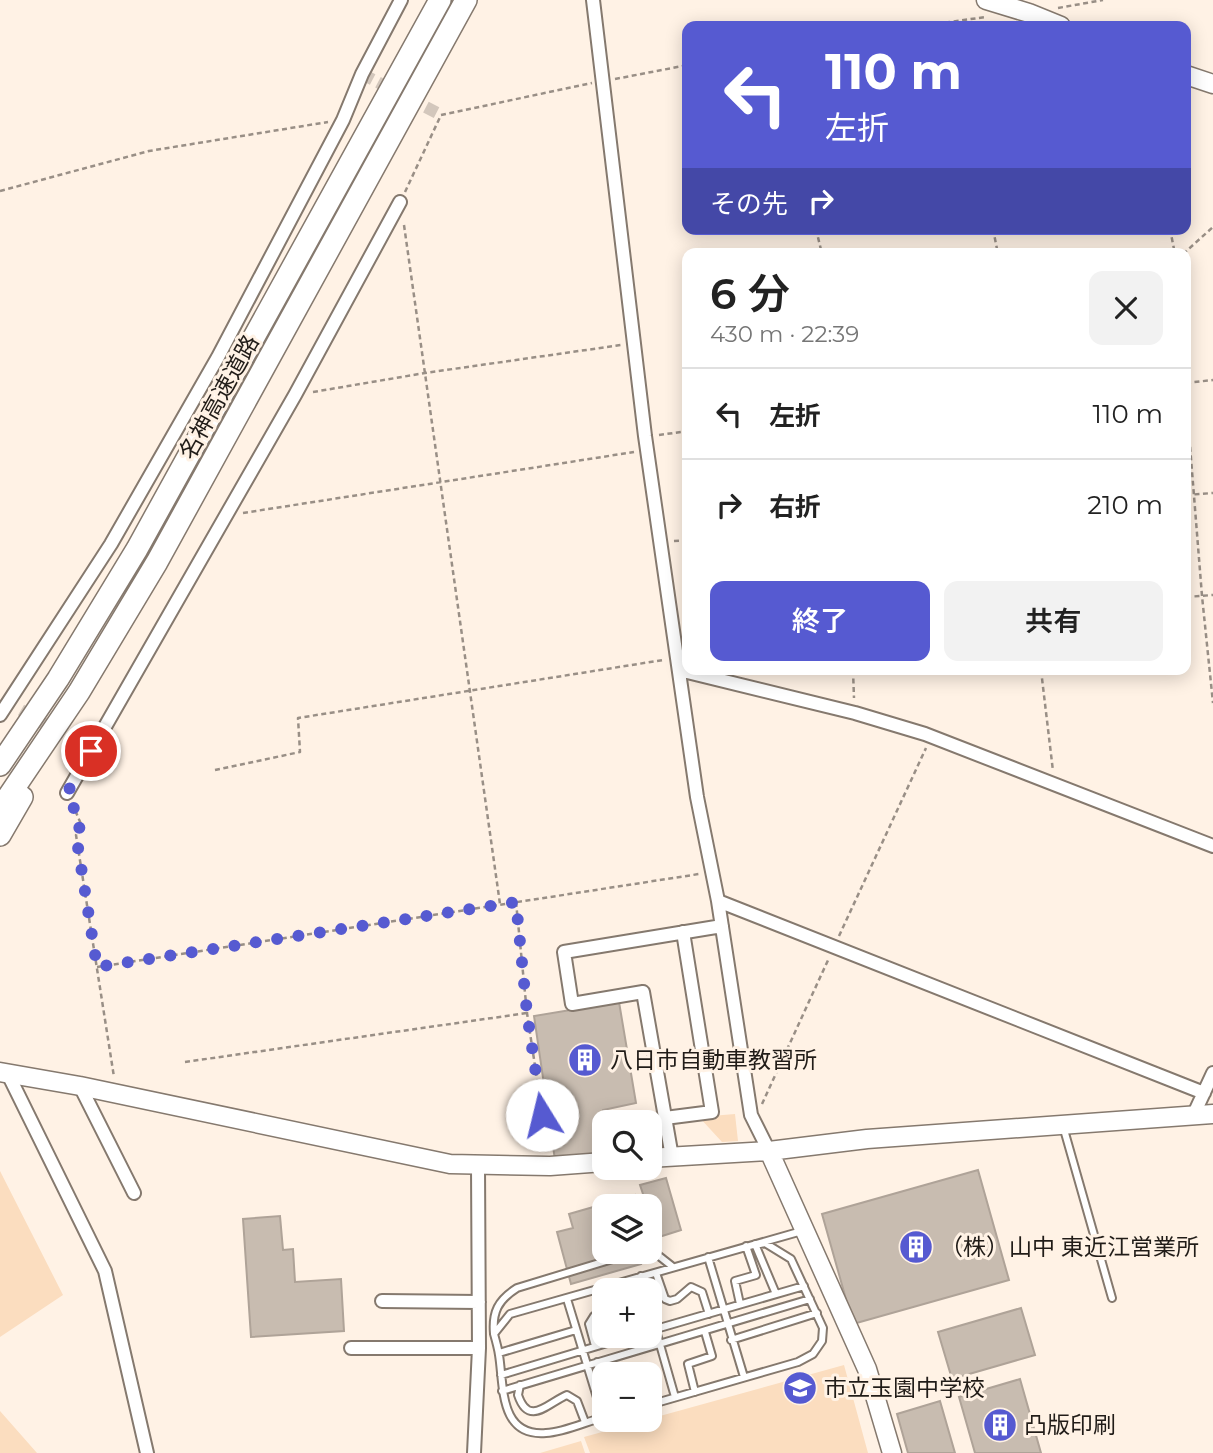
<!DOCTYPE html>
<html lang="ja">
<meta charset="utf-8">
<style>
:root{--surface:#fff;--page:#f2f2f2;--text:#222;--muted:#767676;--line:#e0e0e0;--accent:#565ad1}
body{margin:0;font-family:Montserrat,"Noto Sans JP",sans-serif;background:var(--page);color:var(--text);height:100vh;display:flex;flex-direction:column;font-size:26px;white-space:nowrap}
*{box-sizing:border-box;margin:0}
p{font-size:23px;color:var(--muted)}
.icon{flex:none;width:38px;height:38px;fill:none;stroke:currentColor;stroke-width:2;stroke-linecap:round;stroke-linejoin:round}
.map{position:relative;flex:1;overflow:hidden}
.drawer{position:absolute;left:682px;top:248px;width:509px;height:427px;display:flex;flex-direction:column;background:var(--surface);border-radius:14px;box-shadow:0 4px 18px #0003}
.drawer>*{flex:none}
.banner{position:absolute;left:682px;top:21px;width:509px;height:214px;border-radius:14px;box-shadow:0 4px 18px #0003;background:#565ad1;color:#fff;overflow:hidden}
.tools{position:absolute;left:592px;top:1110px;display:grid;gap:14px}
.tools a{display:grid;place-items:center;width:70px;height:70px;border-radius:14px;background:var(--surface);box-shadow:0 4px 18px #0003;font-size:35px}
.pin{position:absolute;display:grid;place-items:center;width:60px;height:60px;color:#fff;margin:-30px;border:4px solid #fff;border-radius:50%;box-shadow:0 2px 7px #0007}
.me{position:absolute;width:77px;margin:-38px;rotate:351deg;stroke-linejoin:round;filter:drop-shadow(0 0 5px #0008)}
.turn{display:flex;align-items:center;gap:24px;height:147px;padding:0 28px;font-size:32px}
.turn .icon{width:91px;height:91px;stroke-width:2.5}
.turn b{display:block;font-size:49px;line-height:60px}
.then{display:flex;align-items:center;height:66px;padding:0 28px;background:#0003;gap:14px;font-size:26px}
.round{display:grid;place-items:center;flex:none;width:74px;height:74px;border-radius:14px;background:var(--page)}
.overview{display:flex;align-items:center;justify-content:space-between;height:119px;padding:0 28px}
h1{font-size:42px;font-weight:600;line-height:52px}
.cta{display:flex;gap:14px;margin-top:auto;padding:14px 28px}
.cta a{flex:1;height:80px;border-radius:14px;background:var(--accent);color:#fff;font-size:28px;font-weight:600;line-height:80px;text-align:center}
.cta a+a{background:var(--page);color:var(--text)}
ul{padding:0;list-style:none}
li{display:flex;align-items:center;gap:21px;height:91px;padding:0 28px;border-top:2px solid var(--line)}
li div{flex:1}
li b{display:block;font-size:26px}
li em{font-style:normal}
.map>svg:first-child{display:block}
.green{fill:#fbddbf}
.building{fill:#c8bcb0;stroke:#afa398;stroke-width:2}
.lines{fill:none;stroke-linecap:round;stroke-linejoin:round}
.street-tunnel{stroke:#d3c7bc;stroke-width:12;stroke-dasharray:12 6;stroke-linecap:butt}
.lane-casing{stroke:#85796e;stroke-width:10}
.street-casing{stroke:#85796e;stroke-width:16}
.secondary-casing{stroke:#85796e;stroke-width:21}
.highway-casing{stroke:#85796e;stroke-width:24}
.path{stroke:#998f86;stroke-width:2.5;stroke-dasharray:5 3.5;stroke-linecap:butt}
.lane{stroke:#fff;stroke-width:6}
.street{stroke:#fff;stroke-width:12}
.secondary{stroke:#fff;stroke-width:18}
.highway{stroke:#fff;stroke-width:21}
.route{stroke:#565ad1;stroke-width:12;stroke-dasharray:0 21.6}
.labels{text-anchor:middle;dominant-baseline:central;stroke-width:6;stroke-linejoin:round;paint-order:stroke}
.street-label{font-size:23px;fill:#211c18;stroke:#fff2e5}
.poi-label{font-size:23px;fill:#211c18;stroke:#fff2e5;text-anchor:start}
</style>
<div class="map">
<svg width="1213" height="1453" viewBox="0 0 1213 1453">
<rect width="100%" height="100%" fill="#fff2e5"/>
<!-- green -->
<path class="green" d="M 735,1114 L 738,1141 L 722,1142 L 699,1117 Z
M 0,1171 L 63,1295 L 0,1337 Z
M 844,1365 L 868,1453 L 590,1453 L 584,1437 Z
M 0,1411 L 37,1453 L 0,1453 Z
M 581,1441 L 585,1453 L 540,1453 Z"/>
<!-- building -->
<path class="building" d="M 619,1002 L 636,1103 L 603,1110 L 605,1122 L 604,1156 L 555,1160 L 534,1016 Z
M 978,1170 L 1009,1280 L 853,1324 L 822,1214 Z
M 666,1178 L 681,1230 L 656,1238 L 649,1215 L 649,1206 L 647,1206 L 640,1185 Z
M 635,1195 L 638,1206 L 604,1206 L 604,1251 L 637,1251 L 641,1264 L 571,1284 L 557,1232 L 573,1228 L 569,1214 Z
M 280,1216 L 283,1250 L 293,1249 L 295,1282 L 341,1279 L 344,1331 L 251,1337 L 243,1219 Z
M 1021,1308 L 1035,1355 L 952,1379 L 938,1332 Z
M 1020,1379 L 1041,1453 L 975,1453 L 959,1397 Z
M 940,1401 L 955,1453 L 908,1453 L 897,1414 Z"/>
<g class="lines">
<!-- street-tunnel -->
<path class="street-tunnel" d="M 362,74 L 441,115
M 21,710 L 78,744"/>
<!-- lane casing -->
<g class="lane-casing">
<path id="lane" d="M 1063,1126 L 1112,1298
M 755,1244 L 776,1294
M 649,1251 L 654,1252 L 673,1267
M 708,1257 L 744,1377
M 656,1273 L 665,1299 L 670,1301 L 677,1299 L 691,1287 L 702,1292 L 709,1314
M 641,1276 L 644,1290
M 567,1299 L 603,1417
M 740,1304 L 735,1281 L 756,1275 L 746,1246
M 649,1306 L 675,1397
M 649,1331 L 804,1286
M 494,1334 C 492,1312 498,1300 517,1288 L 639,1251
M 731,1340 L 817,1313
M 595,1346 L 589,1324 L 594,1316 L 604,1314
M 499,1353 L 576,1330
M 597,1362 L 604,1383
M 501,1375 L 634,1335
M 520,1385 L 518,1395 C 529,1428 549,1402 567,1395 L 577,1401 L 585,1422
M 502,1391 L 810,1299
M 695,1392 L 688,1364 L 712,1356 L 705,1332
M 649,1405 L 798,1362 L 813,1354 L 822,1341 L 823,1328 L 791,1259 L 765,1243 L 760,1244
M 604,1417 C 585,1422 565,1432 546,1433 C 499,1437 504,1386 499,1355 C 498,1348 496,1341 494,1334 L 510,1314 L 802,1231"/>
</g>
<!-- street casing -->
<g class="street-casing">
<path id="street" d="M 593,0 L 645,436 L 697,797 L 718,901 L 751,1115 L 769,1151
M 679,670 L 855,713 L 925,734 L 1213,846
M 0,715 L 111,544 L 218,357 L 343,120 L 362,74 L 401,0
M 78,744 L 91,751
M 67,793 L 295,395 L 400,202
M 718,901 L 1204,1093
M 8,1074 L 105,1271 L 147,1453
M 80,1086 L 134,1193
M 1193,1116 L 1213,1073
M 665,1118 L 712,1112 L 683,932
M 672,1157 L 643,992 L 572,1004 L 564,952 L 722,926
M 382,1301 L 479,1302
M 351,1348 L 479,1348
M 474,1453 L 479,1348 L 478,1166"/>
</g>
<!-- secondary casing -->
<g class="secondary-casing">
<path id="secondary" d="M 986,0 L 1029,13 L 1061,26
M 1186,75 L 1213,84
M 0,1072 L 80,1086 L 450,1164 L 550,1166 L 604,1162
M 769,1151 L 867,1369 L 892,1453
M 649,1158 L 769,1151 L 867,1139 L 1213,1114"/>
</g>
<!-- highway casing -->
<g class="highway-casing">
<path id="highway" d="M 0,765 L 58,679 L 137,549 L 440,0
M 0,809 L 79,692 L 157,562 L 466,0
M 0,835 L 22,797"/>
</g>
<!-- path -->
<path class="path" d="M 1058,8 L 1103,0
M 920,26 L 986,17
M 615,79 L 688,65
M 0,191 L 149,151 L 328,122
M 405,192 L 441,115 L 592,83
M 404,225 L 500,904
M 816,229 L 822,254
M 993,229 L 998,254
M 1170,229 L 1175,254
M 1183,254 L 1213,227
M 1186,383 L 1213,380
M 313,392 L 425,373 L 621,345
M 1186,396 L 1202,596 L 1213,703
M 659,435 L 688,431
M 1186,495 L 1213,493
M 243,513 L 634,452
M 674,541 L 688,540
M 1186,597 L 1213,595
M 853,670 L 854,698
M 1041,670 L 1053,771
M 215,770 L 300,752 L 298,718 L 663,660
M 72,803 L 81,824 L 76,835 L 114,1077
M 516,902 L 527,1013 L 548,1152
M 839,936 L 926,748
M 97,967 L 699,874
M 185,1062 L 527,1013
M 762,1104 L 829,958"/>
<!-- lane -->
<use href="#lane" class="lane"/>
<!-- street -->
<use href="#street" class="street"/>
<!-- secondary -->
<use href="#secondary" class="secondary"/>
<!-- highway -->
<use href="#highway" class="highway"/>
</g>
<g class="lines">
<!-- route -->
<path class="route" d="M 91,751 L 67,793 L 81,824 L 76,835 L 97,967 L 516,902 L 527,1013 L 542,1115"/>
</g>
<!-- icons -->
<defs>
<g id="building-disc" transform="scale(1.75)"><circle r="9.5" fill="#565ad1" stroke="#fff2e5"/><path d="M-4-6H4V6H1V3H-1V6H-4ZM-2.5-4.3h1.7v1.8h-1.7ZM.8-4.3h1.7v1.8H.8ZM-2.5-1h1.7V.8h-1.7ZM.8-1h1.7V.8H.8Z" fill="#fff"/></g>
<g id="school-disc" transform="scale(1.75)"><circle r="9.5" fill="#565ad1" stroke="#fff2e5"/><path d="M0-5L7-2L0 1L-7-2ZM-4 1L0 2.5L4 1V4Q0 6-4 4Z" fill="#fff"/></g>
</defs>
<g fill-rule="evenodd">
<use href="#building-disc" x="585" y="1060"/>
<use href="#building-disc" x="916" y="1247"/>
<use href="#school-disc" x="800" y="1388"/>
<use href="#building-disc" x="1000" y="1425"/>
</g>
<g class="labels">
<!-- street labels -->
<g class="street-label">
<text transform="translate(219 397) rotate(-61)">名神高速道路</text>
</g>
<!-- poi labels -->
<g class="poi-label">
<text x="610" y="1060">八日市自動車教習所</text>
<text x="940" y="1247">（株）山中 東近江営業所</text>
<text x="824" y="1388">市立玉園中学校</text>
<text x="1024" y="1425">凸版印刷</text>
</g>
</g>
</svg>
<div class="tools">
<a><svg class="icon" aria-label="search" viewBox="0 0 24 24"><circle cx="10" cy="10" r="6"/><path d="M15 15l6 6"/></svg></a>
<a><svg class="icon" aria-label="layers" viewBox="0 0 24 24"><path d="M12 4l9 5-9 5-9-5zM3 14l9 5 9-5"/></svg></a>
<a>+</a>
<a>−</a>
</div>
<div class="pin" style="left:91px;top:751px;background:#d93025"><svg class="icon" aria-label="arrive" viewBox="0 0 24 24"><path d="M6 21V4h12l-3 4 3 4H6"/></svg></div>
<svg class="me" style="left:542px;top:1115px" viewBox="-20 -20 40 40"><circle r="19" fill="#fff"/><path d="M0-13L10 11 0 6-10 11z" fill="#565ad1"/></svg>
<div class="banner">
<div class="turn"><svg class="icon" aria-label="left" viewBox="0 0 24 24"><path d="M17 20v-9H6M10 6l-5 5 5 5"/></svg><div><b>110 m</b>左折</div></div>
<div class="then">その先<svg class="icon" aria-label="right" viewBox="0 0 24 24"><path d="M7 20v-9h11M14 6l5 5-5 5"/></svg></div>
</div>
<section class="drawer">
<div class="overview"><div><h1>6 分</h1><p>430 m · 22:39</p></div><a class="round"><svg class="icon" aria-label="close" viewBox="0 0 24 24"><path d="M6 6l12 12M18 6L6 18"/></svg></a></div>
<ul>
<li><svg class="icon" aria-label="left" viewBox="0 0 24 24"><path d="M17 20v-9H6M10 6l-5 5 5 5"/></svg><div><b>左折</b></div><em>110 m</em></li>
<li><svg class="icon" aria-label="right" viewBox="0 0 24 24"><path d="M7 20v-9h11M14 6l5 5-5 5"/></svg><div><b>右折</b></div><em>210 m</em></li>
</ul>
<div class="cta"><a>終了</a><a>共有</a></div>
</section>
</div>
